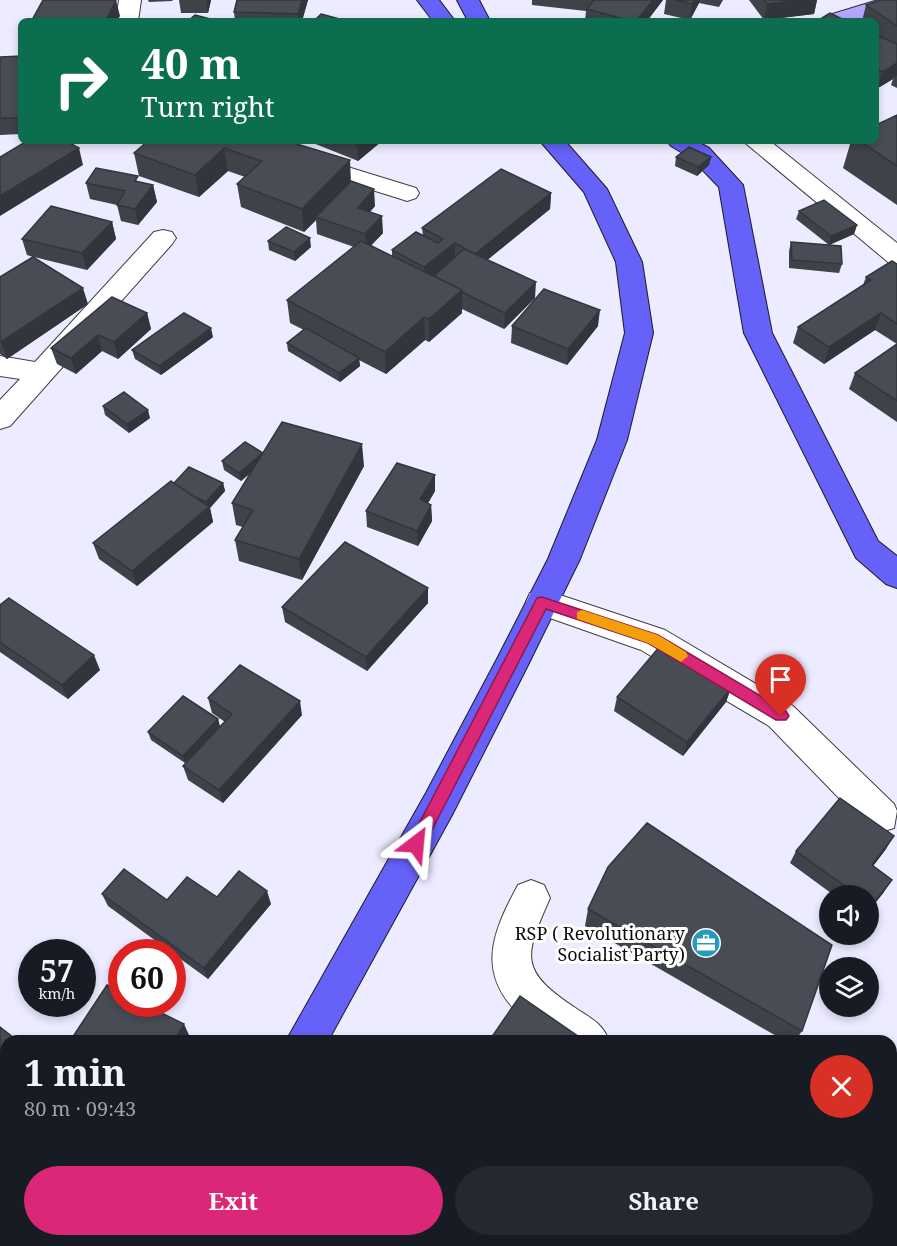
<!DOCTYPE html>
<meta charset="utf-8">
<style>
:root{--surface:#171b24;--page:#242831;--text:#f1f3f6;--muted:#9ea1a6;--accent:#db2777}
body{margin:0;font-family:"Noto Serif",serif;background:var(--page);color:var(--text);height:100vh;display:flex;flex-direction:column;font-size:22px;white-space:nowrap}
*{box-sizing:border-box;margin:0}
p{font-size:20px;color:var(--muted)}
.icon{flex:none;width:33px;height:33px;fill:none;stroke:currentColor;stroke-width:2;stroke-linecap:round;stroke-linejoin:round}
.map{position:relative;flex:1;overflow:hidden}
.details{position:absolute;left:0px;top:1035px;width:897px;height:212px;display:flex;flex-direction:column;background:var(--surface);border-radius:18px 18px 0 0;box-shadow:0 3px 9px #0003}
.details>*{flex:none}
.top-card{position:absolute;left:18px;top:18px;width:861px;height:126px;border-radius:9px;box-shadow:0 3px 9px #0003;background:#0b6e4f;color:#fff;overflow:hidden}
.buttons{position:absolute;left:819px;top:885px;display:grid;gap:12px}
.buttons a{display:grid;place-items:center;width:60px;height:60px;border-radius:50%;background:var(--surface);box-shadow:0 3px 9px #0003;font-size:30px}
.speed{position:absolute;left:18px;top:939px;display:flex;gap:12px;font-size:30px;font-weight:700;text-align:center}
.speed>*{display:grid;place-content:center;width:78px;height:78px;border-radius:50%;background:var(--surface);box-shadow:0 3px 9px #0003;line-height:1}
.speed small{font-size:15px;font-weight:400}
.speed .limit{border:9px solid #d22;background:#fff;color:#111}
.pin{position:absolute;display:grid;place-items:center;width:51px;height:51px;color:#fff;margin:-62px -26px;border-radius:50% 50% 50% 0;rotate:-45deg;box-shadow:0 0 6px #0007}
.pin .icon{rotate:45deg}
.me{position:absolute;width:66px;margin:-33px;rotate:29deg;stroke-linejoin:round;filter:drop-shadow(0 0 4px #0008)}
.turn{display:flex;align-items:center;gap:21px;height:126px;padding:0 24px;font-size:27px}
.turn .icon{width:78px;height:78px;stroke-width:2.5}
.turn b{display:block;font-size:42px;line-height:51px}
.round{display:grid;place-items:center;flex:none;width:63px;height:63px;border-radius:32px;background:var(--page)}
.headline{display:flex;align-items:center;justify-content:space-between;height:102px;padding:0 24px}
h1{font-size:36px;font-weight:700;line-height:45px}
.button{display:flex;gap:12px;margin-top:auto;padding:12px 24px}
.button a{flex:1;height:69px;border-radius:36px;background:var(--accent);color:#fff;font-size:24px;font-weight:700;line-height:69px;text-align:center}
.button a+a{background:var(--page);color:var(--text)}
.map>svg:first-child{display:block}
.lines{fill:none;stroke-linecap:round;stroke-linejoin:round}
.street-casing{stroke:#3f3f3f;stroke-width:2}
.secondary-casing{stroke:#2e2e2e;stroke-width:2}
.primary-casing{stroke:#1d1d1d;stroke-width:2}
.street{fill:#fff;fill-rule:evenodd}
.secondary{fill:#b5a6ff;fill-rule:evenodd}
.primary{fill:#6661f9;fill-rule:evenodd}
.wall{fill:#3e4249}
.shaded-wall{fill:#32363c}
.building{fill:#484d55;stroke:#32363c;stroke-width:1.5}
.route{fill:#db2777;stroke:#8e194d;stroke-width:1.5}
.slow{fill:#f59e0b}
.labels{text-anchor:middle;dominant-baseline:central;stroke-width:6;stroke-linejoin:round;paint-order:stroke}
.poi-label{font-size:18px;fill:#0c0c0c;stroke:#fff;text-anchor:end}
</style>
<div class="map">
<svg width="897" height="1246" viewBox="0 0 897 1246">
<rect width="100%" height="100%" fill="#edebff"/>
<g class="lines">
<!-- street casing -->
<g class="street-casing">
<path id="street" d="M 119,0 L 141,0 L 138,21 L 116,21 Z
M 226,141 L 263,141 L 416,188 L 419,193 L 416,198 L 407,201 L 398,198 L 230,146 Z
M 743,141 L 770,141 L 897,243 L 897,264 L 888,262 Z
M 163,230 L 172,232 L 176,238 L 172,244 L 10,426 L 0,429 L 0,400 L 20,379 L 0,376 L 0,356 L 35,362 L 154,232 Z
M 542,589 L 665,630 L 793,706 L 894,804 L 897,811 L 894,828 L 881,832 L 868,828 L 769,726 L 641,650 L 530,611 L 526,602 L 530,593 Z
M 531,880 L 544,885 L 550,898 C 524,957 518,970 577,1009 C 592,1019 603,1024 609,1041 C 593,1041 569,1045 554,1041 C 544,1038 532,1026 524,1019 C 475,975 491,935 518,885 Z
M 839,1240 L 888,1240 L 890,1246 L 841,1246 Z"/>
</g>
<!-- secondary casing -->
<g class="secondary-casing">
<path id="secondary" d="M 878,0 L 897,0 L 897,8 L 856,21 L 823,21 L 826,16 Z"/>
</g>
<!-- primary casing -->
<g class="primary-casing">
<path id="primary" d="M 417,0 L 439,0 L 455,21 L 433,21 Z
M 457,0 L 479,0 L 490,21 L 468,21 Z
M 540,141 L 565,141 L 607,189 L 642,262 L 653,333 L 627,440 L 580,559 L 527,667 L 452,815 L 328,1041 L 286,1041 L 426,793 L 498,657 L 548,559 L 597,440 L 625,333 L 616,262 L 584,192 Z
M 667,141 L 696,141 L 709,148 L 743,185 L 772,333 L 878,541 L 897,556 L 897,588 L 886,584 L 856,558 L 744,333 L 719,187 L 691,158 L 671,146 Z
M 175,1240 L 219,1240 L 217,1246 L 173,1246 Z"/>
</g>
<!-- street -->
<use href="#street" class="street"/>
<!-- secondary -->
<use href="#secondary" class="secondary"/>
<!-- primary -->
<use href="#primary" class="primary"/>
</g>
<!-- wall -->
<path class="wall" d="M 148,0 L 173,0 L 172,1 L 149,2 Z
M 179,0 L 211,0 L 208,13 L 181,13 Z
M 237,0 L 308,0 L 302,21 L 235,21 L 234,12 Z
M 532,0 L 594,0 L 593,1 L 594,0 L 663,0 L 647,21 L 585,21 L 586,11 L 532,5 Z
M 666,0 L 723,0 L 719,7 L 699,3 L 690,20 L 664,14 Z
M 749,0 L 817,0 L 814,14 L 764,20 Z
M 897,0 L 897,88 L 891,85 L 893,79 L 878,88 L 876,87 L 876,21 L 862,21 L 866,5 Z
M 21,56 L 21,134 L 0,135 L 0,57 Z
M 897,115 L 897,205 L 843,168 L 851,141 L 876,141 Z
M 287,141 L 351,181 L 375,206 L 370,212 L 383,233 L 371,245 L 392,256 L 392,250 L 423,236 L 422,228 L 551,193 L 550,209 L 487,260 L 535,298 L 504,329 L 462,309 L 462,313 L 429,342 L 425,340 L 386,374 L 359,360 L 360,366 L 340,382 L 288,351 L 287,343 L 304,330 L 290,323 L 287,300 L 354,247 L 317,234 L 316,220 L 304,232 L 241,207 L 237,184 L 245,177 L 228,171 L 199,197 L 139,176 L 134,153 Z
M 308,141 L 382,141 L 358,161 Z
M 676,157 L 711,157 L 709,165 L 697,176 L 675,166 Z
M 139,182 L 153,185 L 157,202 L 138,225 L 121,221 L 117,205 L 90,199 L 86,183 Z
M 799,211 L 857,225 L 854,234 L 829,245 L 796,219 Z
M 112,222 L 116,239 L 87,270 L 34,257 L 88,304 L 7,359 L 0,354 L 0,277 L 33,257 L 27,255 L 22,239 Z
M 268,241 L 311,247 L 295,261 L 269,250 Z
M 791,242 L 842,264 L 839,273 L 789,268 L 789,251 Z
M 897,264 L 897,422 L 849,389 L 855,373 L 897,344 L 875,330 L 824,364 L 793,343 L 798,327 L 863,285 L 866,277 Z
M 147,313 L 151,329 L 118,359 L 102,351 L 76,374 L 57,364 L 51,348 Z
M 512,326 L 598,326 L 567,365 L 511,343 Z
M 213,337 L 161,375 L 135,359 L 132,350 Z
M 103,406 L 150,418 L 129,433 L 105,415 Z
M 263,453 L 364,466 L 302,580 L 239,561 L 235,540 L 243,527 L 236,525 L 232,503 L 250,473 L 241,481 L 224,470 L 222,461 Z
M 174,483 L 223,483 L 225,491 L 210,508 L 213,522 L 137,586 L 99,559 L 93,543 Z
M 435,491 L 428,503 L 431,505 L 432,521 L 418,546 L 367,527 L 366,511 Z
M 428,603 L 367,671 L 285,622 L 282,607 Z
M 0,605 L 100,670 L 68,699 L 0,652 Z
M 731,688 L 726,702 L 683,756 L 614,711 L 617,697 Z
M 208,698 L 302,715 L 223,803 L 188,780 L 183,766 L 225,722 L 212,713 Z
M 218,719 L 220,727 L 185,763 L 151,740 L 148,732 Z
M 886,849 L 873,866 L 884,892 L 868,912 L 868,896 L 835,896 L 790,863 L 796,851 Z
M 102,894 L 167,900 L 217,897 L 271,904 L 208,979 L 108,906 Z
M 588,909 L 802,1031 L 795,1041 L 785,1041 L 585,926 Z
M 897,1095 L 897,1111 L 891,1107 Z
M 897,1156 L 897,1246 L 889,1240 L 891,1240 L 891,1170 Z
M 494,1240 L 617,1240 L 614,1246 L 495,1246 L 493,1245 Z
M 825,1240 L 856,1240 L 864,1246 L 822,1246 Z"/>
<!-- shaded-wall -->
<path class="shaded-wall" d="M 116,0 L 120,16 L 117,21 L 106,21 Z
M 206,0 L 211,0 L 208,13 Z
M 302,0 L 308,0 L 302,21 L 299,21 L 298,14 Z
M 653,0 L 663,0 L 647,21 L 636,21 Z
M 695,0 L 700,0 L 699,3 L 690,20 L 692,4 Z
M 800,0 L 817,0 L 814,14 L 764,20 L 767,4 Z
M 897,63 L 897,76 L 893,77 L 893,79 L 878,88 L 883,72 Z
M 361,141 L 382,141 L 358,161 L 357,145 Z
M 79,148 L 83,165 L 0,216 L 0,196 Z
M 224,148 L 228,171 L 199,197 L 195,175 Z
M 711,157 L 709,165 L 697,176 L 698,167 Z
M 350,160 L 351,183 L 316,217 L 316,220 L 304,232 L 302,209 Z
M 153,185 L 157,202 L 138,225 L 135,209 Z
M 374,189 L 375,206 L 359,224 L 358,208 Z
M 551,193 L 550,209 L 475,270 L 475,254 Z
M 382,216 L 383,233 L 366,251 L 365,234 Z
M 112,222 L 116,239 L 87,270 L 82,253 Z
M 857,225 L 854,234 L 829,245 L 831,236 Z
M 310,238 L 311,247 L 295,261 L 294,252 Z
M 455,243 L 455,259 L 425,284 L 424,267 Z
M 536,282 L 535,298 L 504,329 L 505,313 Z
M 83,288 L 88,304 L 7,359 L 1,342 Z
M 462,290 L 462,313 L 429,342 L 429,319 Z
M 600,310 L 598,326 L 567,365 L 568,349 Z
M 147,313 L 151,329 L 118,359 L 114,342 Z
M 881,313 L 875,330 L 824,364 L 829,347 Z
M 424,317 L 425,340 L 386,374 L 385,352 Z
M 211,328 L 213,337 L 161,375 L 159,366 Z
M 98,335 L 102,351 L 76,374 L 71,358 Z
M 359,358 L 360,366 L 340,382 L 339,373 Z
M 148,410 L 150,418 L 129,433 L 127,424 Z
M 362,444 L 364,466 L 302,580 L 299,559 Z
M 263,453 L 264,462 L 241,481 L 239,473 Z
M 435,475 L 435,491 L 421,515 L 420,499 Z
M 223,483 L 225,491 L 210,508 L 213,522 L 137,586 L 132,571 L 207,508 L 206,502 Z
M 431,505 L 432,521 L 418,546 L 417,531 Z
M 428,588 L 428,603 L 367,671 L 366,657 Z
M 94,655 L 100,670 L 68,699 L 62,685 Z
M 731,688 L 726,702 L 683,756 L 687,742 Z
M 300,701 L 302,715 L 223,803 L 219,790 Z
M 218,719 L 220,727 L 185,763 L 183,756 Z
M 894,836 L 886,849 L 864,878 L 872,865 Z
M 892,880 L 884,892 L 868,912 L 872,905 Z
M 267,891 L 271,904 L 208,979 L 204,968 Z
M 184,1024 L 189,1035 L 185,1041 L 174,1041 Z
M 6,1098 L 6,1117 L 0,1124 L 0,1105 Z
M 47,1240 L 65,1240 L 62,1246 L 44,1246 Z"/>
<!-- building -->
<path class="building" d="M 43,0 L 116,0 L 106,21 L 51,21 L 32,20 Z
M 237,0 L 302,0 L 298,14 L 234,12 Z
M 594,0 L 653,0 L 636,21 L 631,21 L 587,9 Z
M 676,0 L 695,0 L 692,4 Z
M 764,0 L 800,0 L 767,4 Z
M 880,0 L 897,0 L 897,26 L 866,5 Z
M 830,13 L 846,21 L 817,21 Z
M 321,14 L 347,21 L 314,21 Z
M 195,15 L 218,21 L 188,21 Z
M 876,35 L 897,44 L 897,63 L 883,72 L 876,69 Z
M 21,56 L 21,118 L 0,118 L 0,57 Z
M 897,115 L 897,166 L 860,141 L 876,141 L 876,125 Z
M 27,141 L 66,141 L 79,148 L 0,196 L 0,157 Z
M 148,141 L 287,141 L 350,160 L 302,209 L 237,184 L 262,161 L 224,148 L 195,175 L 134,153 Z
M 348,141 L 361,141 L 357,145 Z
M 689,147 L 711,157 L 698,167 L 676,157 Z
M 96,168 L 138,176 L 135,181 L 153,185 L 135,209 L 117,205 L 125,191 L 86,183 Z
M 501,169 L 551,193 L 475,254 L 455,243 L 424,267 L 392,250 L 416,232 L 438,243 L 443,239 L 422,228 Z
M 351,181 L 374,189 L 358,208 L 382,216 L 365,234 L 316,217 Z
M 824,200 L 857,225 L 831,236 L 799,211 Z
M 51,206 L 112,222 L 82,253 L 22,239 Z
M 286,227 L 310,238 L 294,252 L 268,241 Z
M 361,241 L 462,290 L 429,319 L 424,317 L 385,352 L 287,300 Z
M 791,242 L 841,246 L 842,264 L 792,260 Z
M 464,249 L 536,282 L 505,313 L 462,292 L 462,290 L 434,276 Z
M 33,257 L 83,288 L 1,342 L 0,342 L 0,277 Z
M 892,261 L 897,264 L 897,324 L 881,313 L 829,347 L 798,327 L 871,280 L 866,277 Z
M 544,289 L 600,310 L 568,349 L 512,326 Z
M 112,297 L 147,313 L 114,342 L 98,335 L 71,358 L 51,348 Z
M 184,313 L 211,328 L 159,366 L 132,350 Z
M 306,328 L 359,358 L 339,373 L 287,343 Z
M 897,344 L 897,401 L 855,373 Z
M 124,392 L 148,410 L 127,424 L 103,406 Z
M 282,422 L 362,444 L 299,559 L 235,540 L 253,510 L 232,503 Z
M 245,442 L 263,453 L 239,473 L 222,461 Z
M 397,463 L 435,475 L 420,499 L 431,505 L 417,531 L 366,511 Z
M 189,467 L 223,483 L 206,502 L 195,497 L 174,483 Z
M 171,481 L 209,507 L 132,571 L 93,543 Z
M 345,542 L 428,588 L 366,657 L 282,607 Z
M 9,598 L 94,655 L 62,685 L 0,642 L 0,605 Z
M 661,645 L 731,688 L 687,742 L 617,697 Z
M 240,665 L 300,701 L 219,790 L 183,766 L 232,714 L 208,698 Z
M 183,696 L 218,719 L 183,756 L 148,732 Z
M 840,798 L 894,836 L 872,865 L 892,880 L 872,905 L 868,902 L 868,896 L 859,896 L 796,851 Z
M 647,823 L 832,945 L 802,1031 L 588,909 L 608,867 Z
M 124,869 L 167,900 L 187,877 L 217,897 L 239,871 L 267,891 L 204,968 L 102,894 Z
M 107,985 L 122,992 L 122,1004 L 143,1004 L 184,1024 L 174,1041 L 70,1041 Z
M 520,996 L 585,1041 L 489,1041 Z
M 0,1027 L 18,1041 L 6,1041 L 6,1098 L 0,1105 Z
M 6,1139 L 6,1151 L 0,1148 Z
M 897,1169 L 897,1233 L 891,1229 L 891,1183 Z
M 0,1196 L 6,1200 L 6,1240 L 47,1240 L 44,1246 L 0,1246 Z
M 497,1240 L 617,1240 L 613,1246 L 504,1246 Z
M 831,1240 L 856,1240 L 864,1246 L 828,1246 Z"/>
<!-- route -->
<path class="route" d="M 542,597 L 658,635 L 786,711 L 789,716 L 786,720 L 776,720 L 648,643 L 546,609 L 422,849 L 411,849 L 409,844 L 411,839 L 537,598 Z"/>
<!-- slow -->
<path class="slow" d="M 582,610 L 658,635 L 686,652 L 688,656 L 681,662 L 648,643 L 577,619 L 577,612 Z"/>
<!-- icons -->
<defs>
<g id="office-disc" transform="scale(1.5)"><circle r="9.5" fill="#249abc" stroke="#fff"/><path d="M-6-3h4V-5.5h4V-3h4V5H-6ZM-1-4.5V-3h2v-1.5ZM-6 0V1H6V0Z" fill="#fff"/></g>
</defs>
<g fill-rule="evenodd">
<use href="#office-disc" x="706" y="943"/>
</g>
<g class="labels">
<!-- poi labels -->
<g class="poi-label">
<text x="685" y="933">RSP ( Revolutionary<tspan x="685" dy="21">Socialist Party)</tspan></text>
</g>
</g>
</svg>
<div class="buttons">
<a><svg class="icon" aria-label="sound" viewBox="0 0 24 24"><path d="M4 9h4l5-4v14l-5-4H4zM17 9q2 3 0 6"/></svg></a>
<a><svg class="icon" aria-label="layers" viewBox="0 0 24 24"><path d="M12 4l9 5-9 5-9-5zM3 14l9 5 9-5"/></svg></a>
</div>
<div class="speed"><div>57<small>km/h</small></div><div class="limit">60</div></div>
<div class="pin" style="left:781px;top:716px;background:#d93025"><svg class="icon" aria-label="arrive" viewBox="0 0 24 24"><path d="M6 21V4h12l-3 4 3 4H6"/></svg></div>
<svg class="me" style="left:416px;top:844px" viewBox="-20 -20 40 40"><path d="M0-17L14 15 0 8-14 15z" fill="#db2777" stroke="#fff" stroke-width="4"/></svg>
<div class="top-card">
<div class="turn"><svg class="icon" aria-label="right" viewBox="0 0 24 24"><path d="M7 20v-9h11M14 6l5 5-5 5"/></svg><div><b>40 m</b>Turn right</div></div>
</div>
<section class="details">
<div class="headline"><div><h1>1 min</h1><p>80 m · 09:43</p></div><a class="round" style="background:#d93025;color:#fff"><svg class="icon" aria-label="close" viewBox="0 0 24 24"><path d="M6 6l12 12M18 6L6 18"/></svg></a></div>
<div class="button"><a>Exit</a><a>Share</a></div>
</section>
</div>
